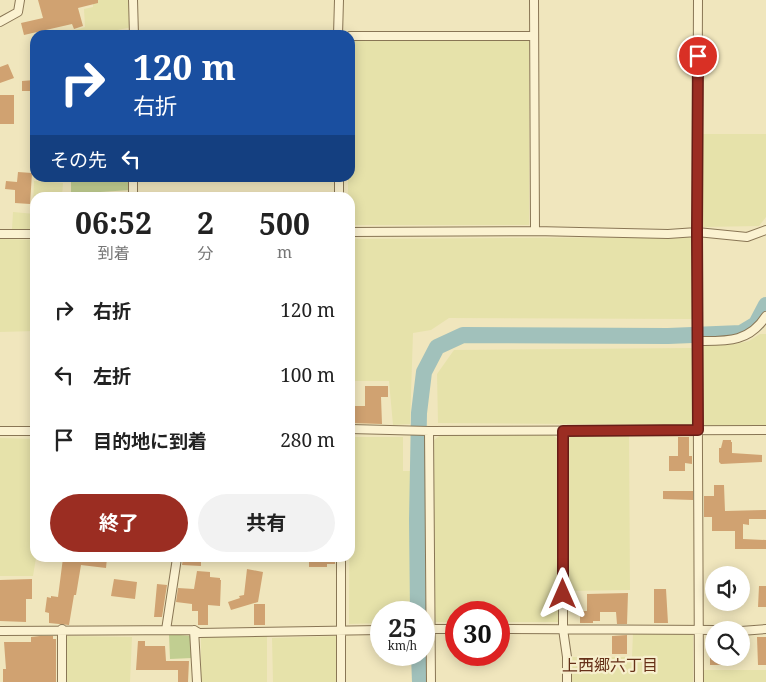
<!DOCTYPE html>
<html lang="ja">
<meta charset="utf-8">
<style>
:root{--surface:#fff;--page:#f2f2f2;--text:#222;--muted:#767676;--accent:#9b2d22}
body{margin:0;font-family:"Noto Serif","Noto Sans JP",serif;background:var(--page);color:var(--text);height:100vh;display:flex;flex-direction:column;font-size:19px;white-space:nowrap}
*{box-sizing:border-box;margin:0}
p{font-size:16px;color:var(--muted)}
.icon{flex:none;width:28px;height:28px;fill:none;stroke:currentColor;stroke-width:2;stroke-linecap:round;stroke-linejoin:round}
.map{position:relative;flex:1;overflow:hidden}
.sheet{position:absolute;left:30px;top:192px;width:325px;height:370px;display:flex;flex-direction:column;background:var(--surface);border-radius:15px;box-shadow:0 2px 12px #0003}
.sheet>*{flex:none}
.top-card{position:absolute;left:30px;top:30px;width:325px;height:152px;border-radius:15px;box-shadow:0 2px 12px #0003;background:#1a4fa0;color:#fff;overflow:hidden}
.tools{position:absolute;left:705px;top:566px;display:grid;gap:10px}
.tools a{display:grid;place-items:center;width:45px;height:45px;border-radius:50%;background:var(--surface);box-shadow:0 2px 12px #0003;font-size:25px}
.speed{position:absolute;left:370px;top:601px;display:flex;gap:10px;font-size:25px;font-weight:700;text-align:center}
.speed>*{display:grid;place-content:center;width:65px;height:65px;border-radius:50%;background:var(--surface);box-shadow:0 2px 12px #0003;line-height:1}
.speed small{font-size:12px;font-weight:400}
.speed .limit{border:8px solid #d22;background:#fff;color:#111}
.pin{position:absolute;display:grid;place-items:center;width:42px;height:42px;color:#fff;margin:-21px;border:2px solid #fff;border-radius:50%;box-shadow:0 1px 5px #0007}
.me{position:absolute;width:55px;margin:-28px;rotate:0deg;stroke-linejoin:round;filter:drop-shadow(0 0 4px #0008)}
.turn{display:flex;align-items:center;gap:18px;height:105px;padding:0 20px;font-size:22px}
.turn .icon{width:65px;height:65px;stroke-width:2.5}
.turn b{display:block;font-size:35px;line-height:42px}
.then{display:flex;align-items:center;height:48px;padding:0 20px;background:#0003;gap:10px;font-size:19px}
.eta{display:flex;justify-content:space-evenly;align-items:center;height:85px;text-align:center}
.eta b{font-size:30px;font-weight:700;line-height:35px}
.cta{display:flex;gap:10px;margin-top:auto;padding:10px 20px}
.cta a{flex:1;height:58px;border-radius:30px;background:var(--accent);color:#fff;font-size:20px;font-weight:700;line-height:58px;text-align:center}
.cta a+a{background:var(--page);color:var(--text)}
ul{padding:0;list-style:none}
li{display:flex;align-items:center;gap:15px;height:65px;padding:0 20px}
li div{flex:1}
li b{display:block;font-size:19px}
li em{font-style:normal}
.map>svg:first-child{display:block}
.farmland{fill:#e6e2aa}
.green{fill:#c1ce91}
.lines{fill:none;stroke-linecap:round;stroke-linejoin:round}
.river{stroke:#a1c1bb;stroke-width:16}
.building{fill:#d0a271}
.street-casing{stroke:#897655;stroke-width:10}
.street{stroke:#fbf2d1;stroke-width:8}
.route-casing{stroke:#651d16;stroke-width:12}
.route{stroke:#9b2d22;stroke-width:9}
.labels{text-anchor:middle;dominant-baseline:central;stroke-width:4.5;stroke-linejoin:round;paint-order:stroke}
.neighbourhood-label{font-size:16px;fill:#663018;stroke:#f7efcd}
</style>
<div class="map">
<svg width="766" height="682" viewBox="0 0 766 682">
<rect width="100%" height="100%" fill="#f0e6bd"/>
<!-- farmland -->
<path class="farmland" d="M 93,0 L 131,0 L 132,27 L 94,35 L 70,35 L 69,32 L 85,27 L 84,9 L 93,7 Z
M 529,39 L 529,225 L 350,225 L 350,198 L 348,198 L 348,178 L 350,178 L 350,40 Z
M 699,134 L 766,134 L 766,217 L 759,226 L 703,227 L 700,223 Z
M 34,181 L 63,183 L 62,197 L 35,198 L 35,208 L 33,207 Z
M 13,212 L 35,214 L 35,230 L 12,229 Z
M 693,237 L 693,319 L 449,318 L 431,330 L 413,333 L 410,424 L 393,425 L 389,381 L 350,381 L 350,239 Z
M 0,239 L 35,240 L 35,331 L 0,332 Z
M 760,334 L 766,334 L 766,426 L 702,427 L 702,344 L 735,344 L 749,341 Z
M 692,348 L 693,425 L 438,423 L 437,374 L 454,350 Z
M 442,434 L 552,435 L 558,439 L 559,622 L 499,622 L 499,612 L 456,612 L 456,622 L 434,622 L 434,440 Z
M 629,434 L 630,590 L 566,591 L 567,435 Z
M 350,437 L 403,437 L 403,471 L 411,471 L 412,612 L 381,612 L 381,623 L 349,624 Z
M 0,438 L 35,439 L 36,558 L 33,576 L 0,576 Z
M 633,633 L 693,634 L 693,682 L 569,682 L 570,657 L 632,657 Z
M 66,636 L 132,637 L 130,682 L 67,682 Z
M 201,636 L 267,636 L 267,682 L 201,682 Z
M 337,636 L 337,682 L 273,682 L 272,638 Z
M 701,670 L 766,670 L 766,682 L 701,682 Z"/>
<!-- green -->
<path class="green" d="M 71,178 L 131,178 L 130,190 L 71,194 Z
M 169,634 L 191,636 L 192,658 L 170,659 Z"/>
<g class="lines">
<!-- river -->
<path class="river" d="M 418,612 L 417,520 L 419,413 L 424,372 L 437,347 L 463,335 L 668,336 L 741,333 L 756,324 L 766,305
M 419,655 L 420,682"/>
</g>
<!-- building -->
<path class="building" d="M 38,0 L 98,0 L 98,3 L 78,8 L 83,26 L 74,29 L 72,24 L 24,35 L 21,23 L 43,18 Z
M 8,64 L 14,78 L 0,83 L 0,67 Z
M 35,80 L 35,91 L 22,91 L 22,81 Z
M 0,95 L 14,95 L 14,124 L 0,124 Z
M 18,172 L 32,173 L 30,204 L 15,203 L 15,190 L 5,189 L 6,181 L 17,182 Z
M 365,386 L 388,386 L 388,397 L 381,397 L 382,424 L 350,423 L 350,406 L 365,406 Z
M 678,437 L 689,437 L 689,456 L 692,456 L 692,464 L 685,463 L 685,471 L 669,471 L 669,456 L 678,456 Z
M 723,440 L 731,440 L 731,442 L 732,442 L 732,453 L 762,455 L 762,462 L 721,464 L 719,462 L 719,448 L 721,448 Z
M 714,485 L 724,485 L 725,511 L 766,510 L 766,519 L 749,519 L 749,525 L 743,524 L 743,539 L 766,540 L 766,549 L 735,549 L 735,531 L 712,531 L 712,517 L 704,517 L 704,496 L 714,496 Z
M 663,491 L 693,491 L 693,500 L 663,499 Z
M 63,558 L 74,560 L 74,558 L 107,558 L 106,568 L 81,565 L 76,595 L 74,595 L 69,625 L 49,623 L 49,613 L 45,612 L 47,597 L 51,598 L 51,596 L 58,597 Z
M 183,558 L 201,558 L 201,566 L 182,565 Z
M 309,558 L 335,558 L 335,564 L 327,564 L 327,567 L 309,567 Z
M 247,569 L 263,572 L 258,602 L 231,610 L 228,602 L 240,598 L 239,596 L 244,595 Z
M 197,571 L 210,572 L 210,577 L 220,578 L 220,580 L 221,580 L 220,606 L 208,605 L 208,625 L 198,625 L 198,611 L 192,611 L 192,604 L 176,602 L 178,588 L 194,589 Z
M 32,579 L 32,599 L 26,599 L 26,622 L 0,621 L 0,580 Z
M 114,579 L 137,582 L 135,599 L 111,596 Z
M 157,584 L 167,585 L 162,617 L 154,617 Z
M 759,586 L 766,586 L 766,607 L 758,607 Z
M 654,589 L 666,589 L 668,623 L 654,623 Z
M 628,593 L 627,624 L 617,624 L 616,612 L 600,612 L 600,621 L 593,621 L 593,623 L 580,623 L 580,611 L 587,611 L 587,594 Z
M 254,604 L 265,604 L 265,625 L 254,625 Z
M 627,635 L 627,654 L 612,654 L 612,636 Z
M 40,636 L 53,636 L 53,639 L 56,639 L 56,682 L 3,682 L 3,669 L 6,669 L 4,642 L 31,642 L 31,637 Z
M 757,637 L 766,637 L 766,665 L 758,665 Z
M 138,641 L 145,641 L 145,646 L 165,646 L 166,661 L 189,661 L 188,682 L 178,682 L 178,670 L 136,670 Z
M 710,658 L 730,658 L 730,665 L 710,665 Z"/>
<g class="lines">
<!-- street casing -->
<g class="street-casing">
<path id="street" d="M 133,0 L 134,35
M 534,0 L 535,231
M 698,0 L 697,232 L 699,682
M 0,22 L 18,12 L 20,0
M 155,35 L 248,35
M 338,35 L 339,0
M 350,36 L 534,36
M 133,178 L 133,198
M 339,178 L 339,198
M 350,232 L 535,231 L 668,234 L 697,232 L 747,237 L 766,230
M 0,234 L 35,234
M 697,341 C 726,341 749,343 766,316
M 350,429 L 429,431 L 766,430
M 0,431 L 35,431
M 429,431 L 431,682
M 563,431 L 563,629 L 567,657 L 567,682
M 341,558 L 341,682
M 424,629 L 456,629
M 499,629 L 718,630
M 166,630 L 177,558
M 194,630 L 197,682
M 0,631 L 194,630 L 199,633 L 381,630
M 741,631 L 766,629
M 62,682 L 62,629"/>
</g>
<!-- street -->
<use href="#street" class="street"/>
</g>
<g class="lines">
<!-- route casing -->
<g class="route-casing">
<path id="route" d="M 563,594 L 563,431 L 698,430 L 697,232 L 698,56"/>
</g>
<!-- route -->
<use href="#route" class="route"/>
</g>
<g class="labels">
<!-- neighbourhood labels -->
<g class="neighbourhood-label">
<text x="610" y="665">上西郷六丁目</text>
</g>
</g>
</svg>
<div class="tools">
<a><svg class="icon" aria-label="sound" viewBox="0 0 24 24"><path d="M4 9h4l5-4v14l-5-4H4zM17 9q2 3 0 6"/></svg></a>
<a><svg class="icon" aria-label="search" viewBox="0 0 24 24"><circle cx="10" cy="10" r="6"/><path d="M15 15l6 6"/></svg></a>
</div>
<div class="speed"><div>25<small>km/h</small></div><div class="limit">30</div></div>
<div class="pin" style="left:698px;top:56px;background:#d93025"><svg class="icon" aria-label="arrive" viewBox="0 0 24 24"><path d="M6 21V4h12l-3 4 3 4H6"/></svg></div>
<svg class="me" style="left:563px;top:594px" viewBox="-20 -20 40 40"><path d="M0-17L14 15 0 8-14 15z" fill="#9b2d22" stroke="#fff" stroke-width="4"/></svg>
<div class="top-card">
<div class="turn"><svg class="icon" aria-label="right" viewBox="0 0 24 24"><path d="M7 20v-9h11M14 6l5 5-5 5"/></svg><div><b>120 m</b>右折</div></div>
<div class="then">その先<svg class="icon" aria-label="left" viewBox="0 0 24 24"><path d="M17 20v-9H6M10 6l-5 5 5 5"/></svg></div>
</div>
<section class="sheet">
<div class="eta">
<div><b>06:52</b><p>到着</p></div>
<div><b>2</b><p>分</p></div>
<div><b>500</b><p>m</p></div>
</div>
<ul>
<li><svg class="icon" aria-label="right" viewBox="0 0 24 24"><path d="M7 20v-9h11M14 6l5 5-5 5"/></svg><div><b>右折</b></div><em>120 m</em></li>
<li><svg class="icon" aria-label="left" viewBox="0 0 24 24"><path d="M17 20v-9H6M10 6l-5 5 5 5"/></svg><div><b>左折</b></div><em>100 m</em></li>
<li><svg class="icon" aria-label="arrive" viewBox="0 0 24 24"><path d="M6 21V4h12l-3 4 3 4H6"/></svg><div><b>目的地に到着</b></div><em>280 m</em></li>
</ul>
<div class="cta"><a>終了</a><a>共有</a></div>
</section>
</div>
